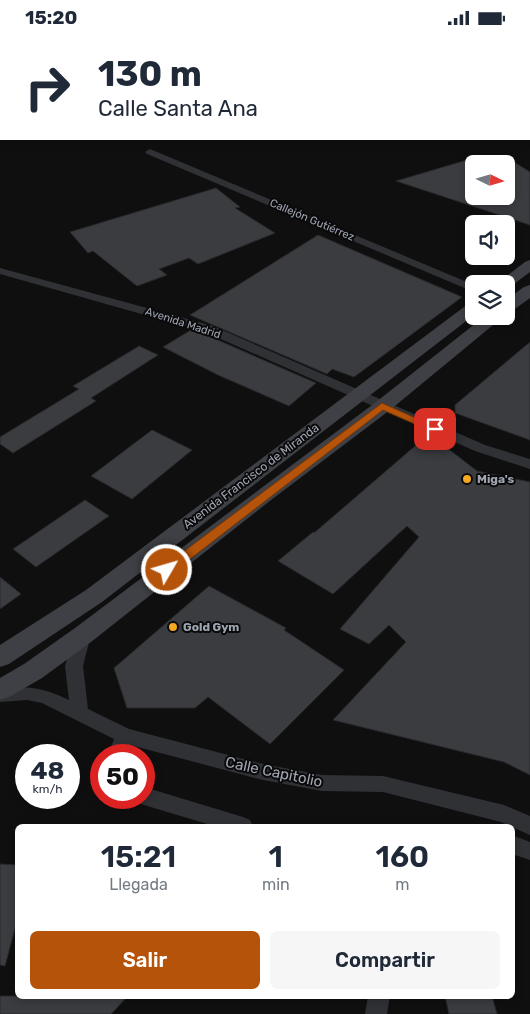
<!DOCTYPE html>
<html lang="es">
<meta charset="utf-8">
<style>
:root{--surface:#fff;--page:#f6f6f7;--text:#1f2937;--muted:#747a83;--accent:#b45309}
body{margin:0;font-family:Rubik,sans-serif;background:var(--page);color:var(--text);height:100vh;display:flex;flex-direction:column;font-size:19px;white-space:nowrap}
*{box-sizing:border-box;margin:0}
p{font-size:16px;color:var(--muted)}
.icon{flex:none;width:28px;height:28px;fill:none;stroke:currentColor;stroke-width:2;stroke-linecap:round;stroke-linejoin:round}
.map{position:relative;flex:1;overflow:hidden}
.side{position:absolute;left:15px;top:789px;width:500px;height:175px;display:flex;flex-direction:column;background:var(--surface);border-radius:8px;box-shadow:0 2px 8px #0003}
.side>*{flex:none}
.top-card{position:absolute;left:0px;top:0px;width:530px;height:105px;box-shadow:0 2px 8px #0003;background:#fff;color:var(--text);overflow:hidden}
.needle{width:32px;rotate:95deg}
.fabs{position:absolute;left:465px;top:120px;display:grid;gap:10px}
.fabs a{display:grid;place-items:center;width:50px;height:50px;border-radius:8px;background:var(--surface);box-shadow:0 2px 8px #0003;font-size:25px}
.speed{position:absolute;left:15px;top:709px;display:flex;gap:10px;font-size:25px;font-weight:700;text-align:center}
.speed>*{display:grid;place-content:center;width:65px;height:65px;border-radius:50%;background:var(--surface);box-shadow:0 2px 8px #0003;line-height:1}
.speed small{font-size:12px;font-weight:400}
.speed .limit{border:8px solid #d22;background:#fff;color:#111}
.pin{position:absolute;display:grid;place-items:center;width:42px;height:42px;color:#fff;margin:-21px;border-radius:10px;box-shadow:0 2px 8px #0006}
.me{position:absolute;width:55px;margin:-28px;rotate:52deg;stroke-linejoin:round;filter:drop-shadow(0 0 4px #0008)}
.turn{display:flex;align-items:center;gap:18px;height:105px;padding:0 15px;font-size:22px}
.turn .icon{width:65px;height:65px;stroke-width:2.5}
.turn b{display:block;font-size:35px;line-height:42px}
.eta{display:flex;justify-content:space-evenly;align-items:center;height:85px;text-align:center}
.eta b{font-size:30px;font-weight:600;line-height:35px}
.action{display:flex;gap:10px;margin-top:auto;padding:10px 15px}
.action a{flex:1;height:58px;border-radius:8px;background:var(--accent);color:#fff;font-size:20px;font-weight:600;line-height:58px;text-align:center}
.action a+a{background:var(--page);color:var(--text)}
.status{display:flex;justify-content:space-between;align-items:center;height:35px;padding:0 25px;background:var(--surface);direction:ltr}
.status svg{height:14px;fill:currentColor}
.map>svg:first-child{display:block}
.building{fill:#3b3c40;stroke:#29292c}
.lines{fill:none;stroke-linecap:round;stroke-linejoin:round}
.street{fill:#303135;fill-rule:evenodd}
.secondary{fill:#3e4045;fill-rule:evenodd}
.route{fill:#b45309;stroke:#753606}
.poi-dot{fill:#f5a822;stroke:#0a0a0b;stroke-width:2}
.labels{text-anchor:middle;dominant-baseline:central;stroke-width:4;stroke-linejoin:round;paint-order:stroke}
.far-street-label{font-size:11px;fill:#9fa6b2;stroke:#0a0a0b}
.street-label{font-size:12px;fill:#9fa6b2;stroke:#0a0a0b}
.poi-label{font-size:12px;font-weight:bold;fill:#9fa6b2;stroke:#0a0a0b;text-anchor:start}
.near-street-label{font-size:15px;fill:#9fa6b2;stroke:#0a0a0b}
</style>
<div class="status"><b>15:20</b><svg viewBox="0 0 49 12"><path d="M0 12V9h3v3zM5 12V6h3v6zM10 12V3h3v9zM15 12V0h3v12zM26 1h20v11H26zM47 4h2v5h-2z"/></svg></div>
<div class="map">
<svg width="530" height="979" viewBox="0 0 530 979">
<rect width="100%" height="100%" fill="#0f0f10"/>
<!-- building -->
<path class="building" d="M 506,122 L 530,137 L 530,190 L 396,146 L 474,123 L 474,161 L 506,161 Z
M 216,153 L 240,172 L 235,173 L 275,198 L 198,229 L 189,223 L 159,234 L 167,240 L 137,251 L 93,216 L 88,218 L 70,197 Z
M 318,200 L 462,262 L 354,342 L 332,334 L 327,339 L 190,280 Z
M 191,295 L 204,299 L 316,348 L 289,371 L 218,340 L 163,312 Z
M 530,307 L 530,405 L 455,378 L 455,370 Z
M 139,311 L 158,320 L 91,363 L 96,366 L 13,418 L 0,409 L 0,402 L 79,354 L 73,351 Z
M 152,395 L 192,415 L 132,464 L 91,441 Z
M 429,399 L 477,436 L 530,447 L 530,740 L 504,727 L 333,685 L 406,607 L 389,590 L 369,609 L 340,594 L 419,502 L 407,491 L 333,559 L 278,526 L 313,497 L 314,498 Z
M 85,465 L 109,481 L 36,532 L 13,514 Z
M 0,542 L 21,559 L 0,574 Z
M 209,551 L 286,593 L 284,595 L 344,635 L 270,709 L 208,662 L 195,673 L 127,673 L 114,633 Z
M 0,829 L 18,830 L 18,882 L 5,931 L 0,930 Z
M 0,961 L 128,961 L 111,979 L 0,979 Z
M 445,961 L 492,961 L 497,979 L 449,979 Z"/>
<g class="lines">
<!-- street -->
<path class="street" d="M 0,0 L 4,0 L 5,1 L 0,3 Z
M 0,84 L 1,84 L 1,90 L 0,90 Z
M 150,114 L 474,250 L 474,257 L 147,119 L 145,117 Z
M 0,233 L 213,291 L 485,410 L 530,424 L 530,434 L 475,416 L 205,297 L 0,239 Z
M 83,594 L 89,595 L 91,600 L 83,631 L 88,674 L 129,694 L 263,729 L 322,740 L 383,741 L 504,770 L 530,781 L 530,800 L 501,787 L 383,757 L 322,756 L 263,745 L 130,710 L 126,720 L 108,720 L 114,704 L 42,668 L 27,665 L 0,667 L 0,653 C 28,651 43,652 69,665 L 65,631 L 75,600 L 77,595 Z
M 144,752 L 243,782 L 250,785 L 253,791 L 214,791 L 144,770 L 137,767 L 135,762 L 144,762 Z
M 512,800 L 530,807 L 530,825 L 512,819 Z
M 368,961 L 390,961 L 387,979 L 365,979 Z"/>
<!-- secondary -->
<path class="secondary" d="M 530,225 L 530,237 L 510,252 L 506,253 L 506,249 L 496,249 L 525,227 Z
M 530,250 L 530,263 L 512,276 L 506,278 L 506,265 L 524,252 Z
M 474,267 L 474,280 L 102,567 L 9,629 L 0,632 L 0,610 L 86,555 L 468,269 Z
M 485,281 L 504,281 L 390,375 L 271,465 L 91,607 L 42,643 L 9,662 L 0,665 L 0,643 L 24,629 L 75,593 L 376,367 Z"/>
</g>
<!-- route -->
<path class="route" d="M 382,368 L 440,394 L 438,396 L 431,396 L 383,375 L 172,538 L 163,538 L 161,535 L 163,532 Z"/>
<!-- markers -->
<g class="poi-dot">
<circle cx="467" cy="444" r="5"/>
<circle cx="173" cy="592" r="5"/>
</g>
<g class="labels">
<!-- far-street labels -->
<g class="far-street-label">
<text transform="translate(312 185) rotate(23)">Callejón Gutiérrez</text>
<text transform="translate(183 288) rotate(18)">Avenida Madrid</text>
</g>
<!-- street labels -->
<g class="street-label">
<text transform="translate(251 441) rotate(-37)">Avenida Francisco de Miranda</text>
</g>
<!-- poi labels -->
<g class="poi-label">
<text x="477" y="444">Miga's</text>
<text x="183" y="592">Gold Gym</text>
</g>
<!-- near-street labels -->
<g class="near-street-label">
<text transform="translate(274 737) rotate(12)">Calle Capitolio</text>
</g>
</g>
</svg>
<div class="fabs">
<a><svg class="needle" viewBox="-14 -14 28 28"><path d="M0-13l5 13h-10z" fill="#e53935"/><path d="M0 13l5-13h-10z" fill="#747a83"/></svg></a>
<a><svg class="icon" aria-label="sound" viewBox="0 0 24 24"><path d="M4 9h4l5-4v14l-5-4H4zM17 9q2 3 0 6"/></svg></a>
<a><svg class="icon" aria-label="layers" viewBox="0 0 24 24"><path d="M12 4l9 5-9 5-9-5zM3 14l9 5 9-5"/></svg></a>
</div>
<div class="speed"><div>48<small>km/h</small></div><div class="limit">50</div></div>
<div class="pin" style="left:435px;top:394px;background:#d93025"><svg class="icon" aria-label="arrive" viewBox="0 0 24 24"><path d="M6 21V4h12l-3 4 3 4H6"/></svg></div>
<svg class="me" style="left:167px;top:535px" viewBox="-20 -20 40 40"><circle r="17" fill="#b45309" stroke="#fff" stroke-width="3"/><path d="M0-11L8 9 0 5-8 9z" fill="#fff"/></svg>
<div class="top-card">
<div class="turn"><svg class="icon" aria-label="right" viewBox="0 0 24 24"><path d="M7 20v-9h11M14 6l5 5-5 5"/></svg><div><b>130 m</b>Calle Santa Ana</div></div>
</div>
<section class="side">
<div class="eta">
<div><b>15:21</b><p>Llegada</p></div>
<div><b>1</b><p>min</p></div>
<div><b>160</b><p>m</p></div>
</div>
<div class="action"><a>Salir</a><a>Compartir</a></div>
</section>
</div>
